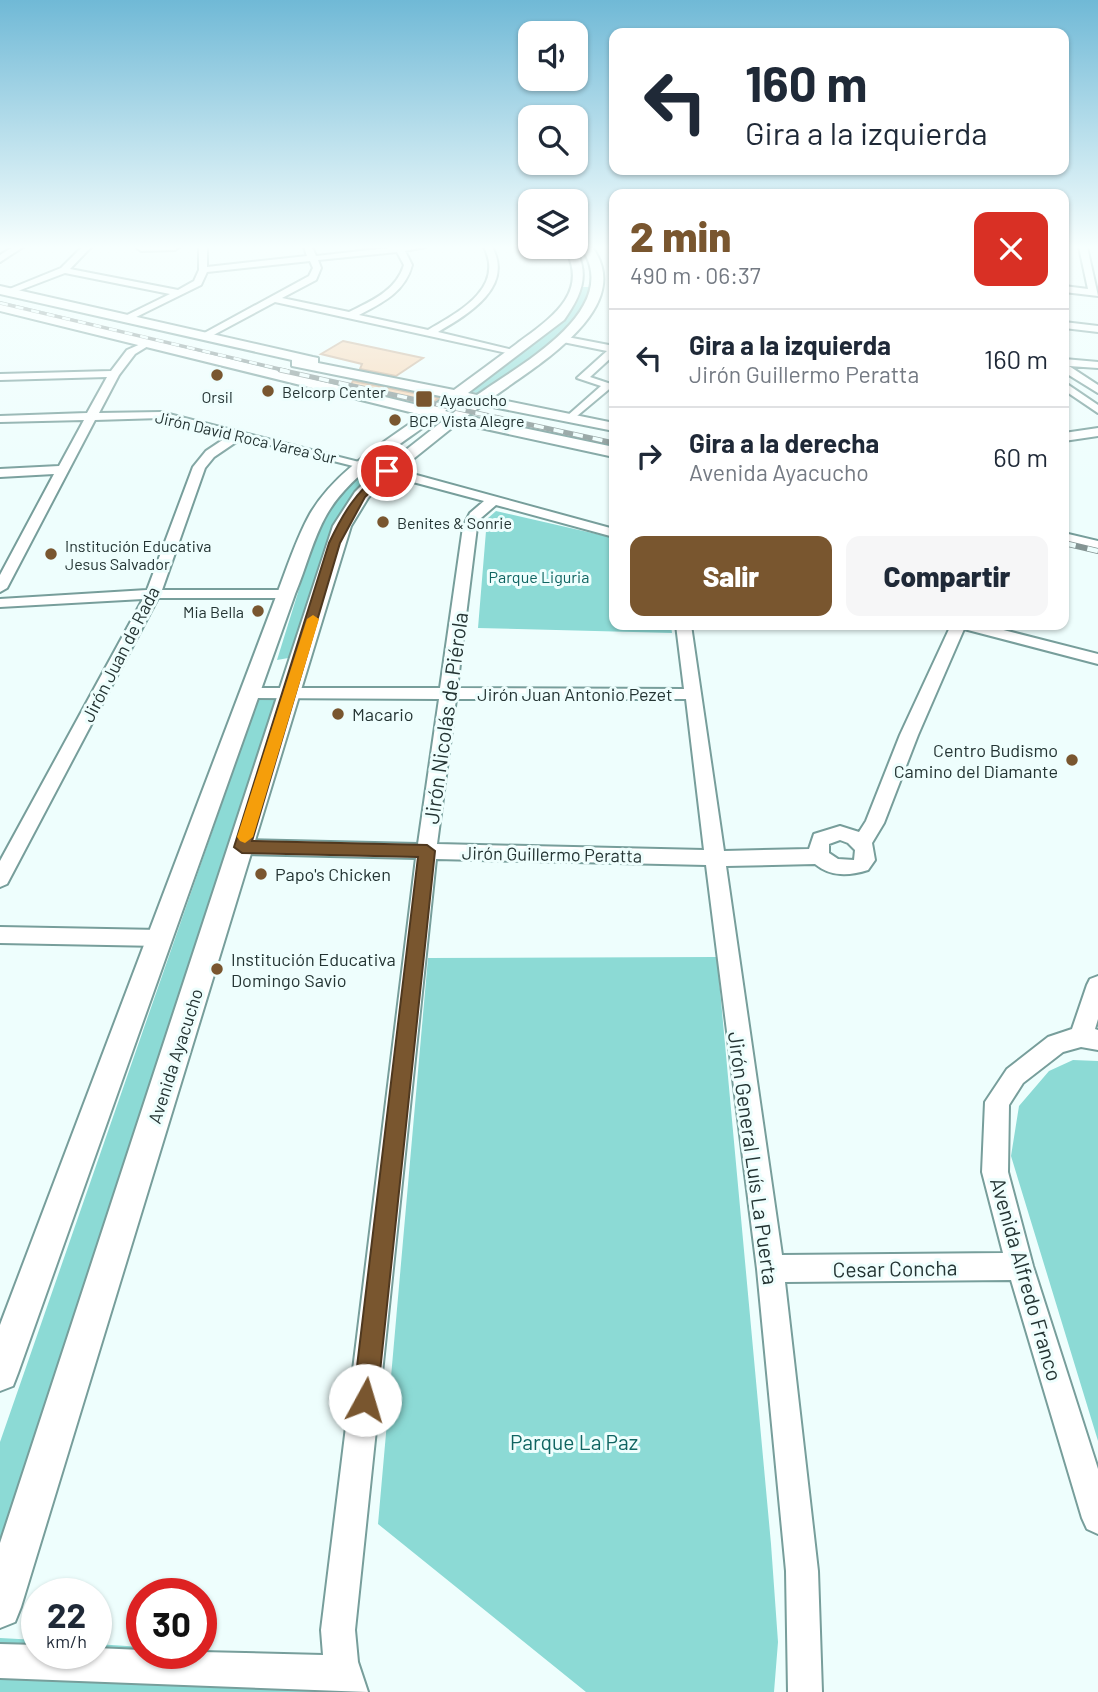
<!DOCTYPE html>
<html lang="es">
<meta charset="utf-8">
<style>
:root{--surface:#fff;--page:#f6f6f7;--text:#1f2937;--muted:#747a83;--line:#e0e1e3;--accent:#79562f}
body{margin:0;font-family:Barlow,sans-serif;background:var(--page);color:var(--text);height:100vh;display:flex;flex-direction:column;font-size:26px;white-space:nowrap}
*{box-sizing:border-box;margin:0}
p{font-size:23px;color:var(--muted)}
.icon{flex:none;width:38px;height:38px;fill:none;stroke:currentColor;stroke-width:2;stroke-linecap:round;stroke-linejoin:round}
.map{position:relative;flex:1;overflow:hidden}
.sheet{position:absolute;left:609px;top:189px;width:460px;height:441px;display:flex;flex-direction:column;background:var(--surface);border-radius:14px;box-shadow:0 2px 5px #0004}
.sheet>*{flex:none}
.banner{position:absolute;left:609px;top:28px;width:460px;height:147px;border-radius:14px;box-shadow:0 2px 5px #0004;background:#fff;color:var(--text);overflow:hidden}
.controls{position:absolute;left:518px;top:21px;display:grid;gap:14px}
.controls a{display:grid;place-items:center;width:70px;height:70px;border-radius:14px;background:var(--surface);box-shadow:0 2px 5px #0004;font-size:35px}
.speed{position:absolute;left:21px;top:1578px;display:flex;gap:14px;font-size:35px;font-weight:700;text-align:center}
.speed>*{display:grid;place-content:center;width:91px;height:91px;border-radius:50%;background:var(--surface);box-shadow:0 2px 5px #0004;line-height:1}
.speed small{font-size:18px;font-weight:400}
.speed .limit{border:10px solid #d22;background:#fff;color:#111}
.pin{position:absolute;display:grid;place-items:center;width:60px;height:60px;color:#fff;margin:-30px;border:4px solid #fff;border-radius:50%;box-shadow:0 2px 7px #0007}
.me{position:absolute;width:77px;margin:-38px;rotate:6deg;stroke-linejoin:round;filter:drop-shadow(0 0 5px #0008)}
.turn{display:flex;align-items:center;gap:24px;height:147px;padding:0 21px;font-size:32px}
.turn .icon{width:91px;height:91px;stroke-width:2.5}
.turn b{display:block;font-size:49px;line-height:60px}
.round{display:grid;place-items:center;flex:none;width:74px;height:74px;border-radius:14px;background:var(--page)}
.headline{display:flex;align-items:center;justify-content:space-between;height:119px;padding:0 21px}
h1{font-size:42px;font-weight:800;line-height:52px;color:var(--accent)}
.button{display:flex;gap:14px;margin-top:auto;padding:14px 21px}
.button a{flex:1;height:80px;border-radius:14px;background:var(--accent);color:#fff;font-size:28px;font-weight:800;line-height:80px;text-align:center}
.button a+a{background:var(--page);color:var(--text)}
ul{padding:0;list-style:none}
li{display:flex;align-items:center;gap:21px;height:98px;padding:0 21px;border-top:2px solid var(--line)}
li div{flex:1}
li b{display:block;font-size:26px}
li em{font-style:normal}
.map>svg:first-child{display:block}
.green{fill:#8cdad5}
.building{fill:#f8d8b7;stroke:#cdb59d;stroke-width:2}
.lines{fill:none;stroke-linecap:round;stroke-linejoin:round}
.minor-casing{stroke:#779e9b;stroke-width:4}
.major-casing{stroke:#779e9b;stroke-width:4}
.minor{fill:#fff;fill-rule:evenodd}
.major{fill:#fff;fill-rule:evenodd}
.rail-far2-casing{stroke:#849493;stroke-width:3.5}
.rail-far1-casing{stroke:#849493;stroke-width:5}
.rail-casing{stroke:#849493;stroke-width:6}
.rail-far2{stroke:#eefefd;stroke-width:2.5;stroke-dasharray:8;stroke-linecap:butt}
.rail-far1{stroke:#eefefd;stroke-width:3.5;stroke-dasharray:10;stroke-linecap:butt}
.rail{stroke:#eefefd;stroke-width:4.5;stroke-dasharray:12;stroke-linecap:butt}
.route{fill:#79562f;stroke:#4f381f;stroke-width:2}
.slow{fill:#f59e0b}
.poi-dot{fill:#79562f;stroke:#eefefd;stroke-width:2.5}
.labels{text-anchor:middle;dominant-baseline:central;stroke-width:6;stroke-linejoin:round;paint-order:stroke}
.far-poi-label{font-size:16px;fill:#243433;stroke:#eefefd;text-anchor:start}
.far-street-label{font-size:16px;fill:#243433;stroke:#eefefd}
.far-park-label{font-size:16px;fill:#106562;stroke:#eefefd}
.street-label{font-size:18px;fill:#243433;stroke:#eefefd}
.poi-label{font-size:18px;fill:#243433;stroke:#eefefd;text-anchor:start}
.near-street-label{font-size:21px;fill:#243433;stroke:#eefefd}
.near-park-label{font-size:21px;fill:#106562;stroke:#eefefd}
</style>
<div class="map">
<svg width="1098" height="1692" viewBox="0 0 1098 1692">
<rect width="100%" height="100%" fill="#eefefd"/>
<!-- green -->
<path class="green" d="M 581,287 L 594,287 C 574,337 522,364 481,394 L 469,391 L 546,334 Z
M 362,473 L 370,474 L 342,513 L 294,657 L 277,660 L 318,528 L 340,492 Z
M 496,511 L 614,538 L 614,625 L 671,625 L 672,633 L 478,628 L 487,519 Z
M 259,697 L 280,697 L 0,1552 L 0,1442 Z
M 717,957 L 771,1544 L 778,1642 L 774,1692 L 586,1692 L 378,1524 L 428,958 Z
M 1073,1060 L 1098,1061 L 1098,1441 L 1011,1156 L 1019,1106 L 1049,1071 Z
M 0,1638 L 37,1640 L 37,1654 L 96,1654 L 96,1644 L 142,1647 L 142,1654 L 201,1654 L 201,1651 L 315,1658 L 335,1692 L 0,1692 Z"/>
<!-- building -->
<path class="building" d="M 343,341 L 423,358 L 396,376 L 360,369 L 362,364 L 321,354 Z
M 353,381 L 439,398 L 429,405 L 350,386 Z"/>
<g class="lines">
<!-- minor casing -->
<g class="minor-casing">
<path id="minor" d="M 13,247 L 23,247 L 0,262 L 0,255 Z
M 82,247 L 91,247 L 70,269 L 178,290 L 194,281 L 199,270 L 199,247 L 207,247 L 207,267 L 307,256 L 304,247 L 312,247 L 316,256 L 397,247 L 425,247 L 405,251 L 412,265 C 405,292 382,303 359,315 L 428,330 C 459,312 505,288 484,247 L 492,247 C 514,287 469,314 438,332 L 521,352 L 516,355 L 275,302 L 206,339 L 197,337 L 309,276 L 313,268 L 310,261 L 207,272 L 201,285 L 126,322 L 123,321 L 123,317 L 170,294 L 65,273 L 10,294 L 2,292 L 61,268 ZM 397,252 L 404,265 C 396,291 371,301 349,312 L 282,298 L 316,280 L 321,268 L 318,260 Z
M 179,247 L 175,250 L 141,251 L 137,248 Z
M 1079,247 L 1087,247 L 1098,296 L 1064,292 L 1064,286 L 1088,289 Z
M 1064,322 L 1098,326 L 1098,332 L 1064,328 Z
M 562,336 L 614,346 L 614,355 L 590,377 L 614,385 L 571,421 L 567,420 L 567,416 L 601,386 L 577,378 L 607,351 L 558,341 L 557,339 Z
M 143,343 L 148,346 L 135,354 L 119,375 L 99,413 L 161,412 L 371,465 L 365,469 L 242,438 L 214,457 L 205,468 L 162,590 L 286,590 L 293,594 L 286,598 L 158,598 L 7,884 L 0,887 L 0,861 L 143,599 L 0,607 L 0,599 L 147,590 L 193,467 L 206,451 L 230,435 L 161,418 L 95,420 L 7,588 L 0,592 L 0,575 L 54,474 L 0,477 L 0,469 L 59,466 L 84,420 L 0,422 L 0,416 L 87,413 L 107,377 L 0,380 L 0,374 L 111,371 L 127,350 Z
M 1064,359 L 1098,362 L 1098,368 L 1069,366 L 1098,385 L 1098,393 L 1064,372 Z
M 1064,382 L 1098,405 L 1098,413 L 1064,390 Z
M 1098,428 L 1098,436 L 1064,441 L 1064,433 Z
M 387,467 L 614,529 L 614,537 L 496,505 L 481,518 L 477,527 L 457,688 L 684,689 L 676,625 L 691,625 L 724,851 L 809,849 L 814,834 L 840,826 L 859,832 L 866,821 L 900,735 L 951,625 L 984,625 L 1098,654 L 1098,664 L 964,629 L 918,735 L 884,823 L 872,843 L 875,860 L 868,870 C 849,876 831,877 815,864 L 726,866 L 782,1255 L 1003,1253 L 982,1172 L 985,1102 L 1007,1069 L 1048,1037 L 1072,1029 L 1087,985 L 1090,979 L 1098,976 L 1098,1019 L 1095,1029 L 1098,1030 L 1098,1050 L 1081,1047 L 1063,1052 L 1023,1083 L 1009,1105 L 1008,1172 L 1033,1266 L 1098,1469 L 1098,1534 L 1087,1529 L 1082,1518 L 1011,1280 L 785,1282 L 818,1571 L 822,1692 L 788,1692 L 786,1571 L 757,1269 L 706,865 L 436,859 L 355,1630 L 358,1662 L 368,1692 L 0,1678 L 0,1644 L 37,1645 L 37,1654 L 96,1654 L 96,1648 L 142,1650 L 142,1654 L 201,1652 L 323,1655 L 321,1630 L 416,858 L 242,854 L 235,852 L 232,847 L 235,842 L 242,840 L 418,844 L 439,699 L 249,698 L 241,693 L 249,688 L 440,688 L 463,527 L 470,513 L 484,501 L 383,474 L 381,471 ZM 456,699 L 686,699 L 704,850 L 437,844 ZM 840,840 L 848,843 L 855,850 L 854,860 L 838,859 L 829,853 L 829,844 Z
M 0,927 L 160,930 L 167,932 L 170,938 L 167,944 L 160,946 L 0,943 Z"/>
</g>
<!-- major casing -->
<g class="major-casing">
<path id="major" d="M 564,247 L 574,247 C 591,274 581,296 564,320 L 468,393 L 477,395 C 519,365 625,310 581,247 L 592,247 C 638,309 532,368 492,398 L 614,423 L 614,431 L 483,405 L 467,416 L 614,447 L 614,457 L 458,423 L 377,488 L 368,498 L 351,526 L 21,1607 L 15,1622 L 0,1628 L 0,1543 L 333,526 L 355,492 L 365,482 L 444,420 L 436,418 C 399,446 351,473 327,514 C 313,538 306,568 295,594 L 18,1373 L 13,1386 L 0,1391 L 0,1325 L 277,594 C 287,568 296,539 310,514 C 335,471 382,444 422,415 L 0,311 L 0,303 L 430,408 L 445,397 L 297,367 L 292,366 L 292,360 L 0,294 L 0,286 L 313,357 L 318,358 L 318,363 L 454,390 C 474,375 495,360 515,345 C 548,320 592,294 564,247 ZM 459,400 L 468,402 L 453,413 L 445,411 Z
M 1064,533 L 1098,541 L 1098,551 L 1064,543 Z"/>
</g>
<!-- minor -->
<use href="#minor" class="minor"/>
<!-- major -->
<use href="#major" class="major"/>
<!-- rail-far2 casing -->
<g class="rail-far2-casing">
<path id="rail-far2" d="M 0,303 L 288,371"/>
</g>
<!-- rail-far1 casing -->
<g class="rail-far1-casing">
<path id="rail-far1" d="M 280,370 L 614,443"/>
</g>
<!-- rail casing -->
<g class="rail-casing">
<path id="rail" d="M 1064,543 L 1098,551"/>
</g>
<!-- rail-far2 -->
<use href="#rail-far2" class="rail-far2"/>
<!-- rail-far1 -->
<use href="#rail-far1" class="rail-far1"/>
<!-- rail -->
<use href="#rail" class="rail"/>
</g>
<!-- sky -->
<linearGradient id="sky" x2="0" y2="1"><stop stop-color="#70b9d6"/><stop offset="0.51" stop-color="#f7fffe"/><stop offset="1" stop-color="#f7fffe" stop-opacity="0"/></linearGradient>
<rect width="1098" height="484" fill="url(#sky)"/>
<!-- route -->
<path class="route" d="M 383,469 L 392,471 L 365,497 L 340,543 L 252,841 L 427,845 L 435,851 L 377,1400 L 373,1408 L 365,1412 L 356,1408 L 353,1400 L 418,857 L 242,853 L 234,847 L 329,543 C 345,509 355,495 383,469 Z"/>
<!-- slow -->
<path class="slow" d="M 313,615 L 319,619 L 253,837 L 245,843 L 240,841 L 237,837 L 307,619 Z"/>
<!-- markers -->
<g class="poi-dot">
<circle cx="217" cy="375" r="7"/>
<circle cx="268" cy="391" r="7"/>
<rect x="415" y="390" width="18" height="18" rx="3.5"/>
<circle cx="395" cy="420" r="7"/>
<circle cx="383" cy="522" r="7"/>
<circle cx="51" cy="554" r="7"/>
<circle cx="258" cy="611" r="7"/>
<circle cx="338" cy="714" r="7"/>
<circle cx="1072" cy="760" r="7"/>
<circle cx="261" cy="874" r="7"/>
<circle cx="217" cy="969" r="7"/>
</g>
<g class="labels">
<!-- far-poi labels -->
<g class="far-poi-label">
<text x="282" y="391">Belcorp Center</text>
<text x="217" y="396" text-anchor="middle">Orsil</text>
<text x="440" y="399">Ayacucho</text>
<text x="409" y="420">BCP Vista Alegre</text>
<text x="397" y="522">Benites &amp; Sonrie</text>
<text x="65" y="545">Institución Educativa<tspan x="65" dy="18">Jesus Salvador</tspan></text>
<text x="244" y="611" text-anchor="end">Mia Bella</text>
</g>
<!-- far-street labels -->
<g class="far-street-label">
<text transform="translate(246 437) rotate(13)">Jirón David Roca Varea Sur</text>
</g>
<!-- far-park labels -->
<g class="far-park-label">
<text x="539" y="576">Parque Liguria</text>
</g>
<!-- street labels -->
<g class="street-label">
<text transform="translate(120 654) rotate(-63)">Jirón Juan de Rada</text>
<text x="575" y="694">Jirón Juan Antonio Pezet</text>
<text transform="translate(552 854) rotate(1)">Jirón Guillermo Peratta</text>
<text transform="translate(175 1056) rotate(-72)">Avenida Ayacucho</text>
</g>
<!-- poi labels -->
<g class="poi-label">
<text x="352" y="714">Macario</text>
<text x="1058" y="750" text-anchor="end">Centro Budismo<tspan x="1058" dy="21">Camino del Diamante</tspan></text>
<text x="275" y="874">Papo's Chicken</text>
<text x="231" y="959">Institución Educativa<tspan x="231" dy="21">Domingo Savio</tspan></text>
</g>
<!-- near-street labels -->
<g class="near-street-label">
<text transform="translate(445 718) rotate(-82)">Jirón Nicolás de Piérola</text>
<text transform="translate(754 1158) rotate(82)">Jirón General Luís La Puerta</text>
<text transform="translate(895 1268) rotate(-1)">Cesar Concha</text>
<text transform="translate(1027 1279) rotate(74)">Avenida Alfredo Franco</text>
</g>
<!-- near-park labels -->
<g class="near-park-label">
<text x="574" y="1441">Parque La Paz</text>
</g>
</g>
</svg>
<div class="controls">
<a><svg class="icon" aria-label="sound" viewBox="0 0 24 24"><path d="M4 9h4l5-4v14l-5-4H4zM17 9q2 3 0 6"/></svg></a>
<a><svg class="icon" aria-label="search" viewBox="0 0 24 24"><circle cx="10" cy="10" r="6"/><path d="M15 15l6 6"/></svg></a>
<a><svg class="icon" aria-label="layers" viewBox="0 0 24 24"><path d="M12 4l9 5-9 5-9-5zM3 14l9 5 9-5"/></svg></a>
</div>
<div class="speed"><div>22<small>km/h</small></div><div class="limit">30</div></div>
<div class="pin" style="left:387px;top:471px;background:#d93025"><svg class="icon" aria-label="arrive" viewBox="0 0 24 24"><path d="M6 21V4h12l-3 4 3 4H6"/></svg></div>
<svg class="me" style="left:365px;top:1400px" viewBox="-20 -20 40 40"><circle r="19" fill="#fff"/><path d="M0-13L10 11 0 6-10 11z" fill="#79562f"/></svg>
<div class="banner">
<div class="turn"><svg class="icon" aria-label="left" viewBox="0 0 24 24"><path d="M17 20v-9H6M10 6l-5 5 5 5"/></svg><div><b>160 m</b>Gira a la izquierda</div></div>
</div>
<section class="sheet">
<div class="headline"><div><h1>2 min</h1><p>490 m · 06:37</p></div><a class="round" style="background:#d93025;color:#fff"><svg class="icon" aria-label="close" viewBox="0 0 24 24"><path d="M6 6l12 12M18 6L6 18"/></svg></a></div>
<ul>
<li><svg class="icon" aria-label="left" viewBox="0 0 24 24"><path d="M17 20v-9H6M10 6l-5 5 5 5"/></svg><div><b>Gira a la izquierda</b><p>Jirón Guillermo Peratta</p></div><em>160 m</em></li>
<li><svg class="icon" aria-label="right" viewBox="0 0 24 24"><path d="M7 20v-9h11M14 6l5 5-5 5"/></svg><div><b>Gira a la derecha</b><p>Avenida Ayacucho</p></div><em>60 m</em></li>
</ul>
<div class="button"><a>Salir</a><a>Compartir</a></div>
</section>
</div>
